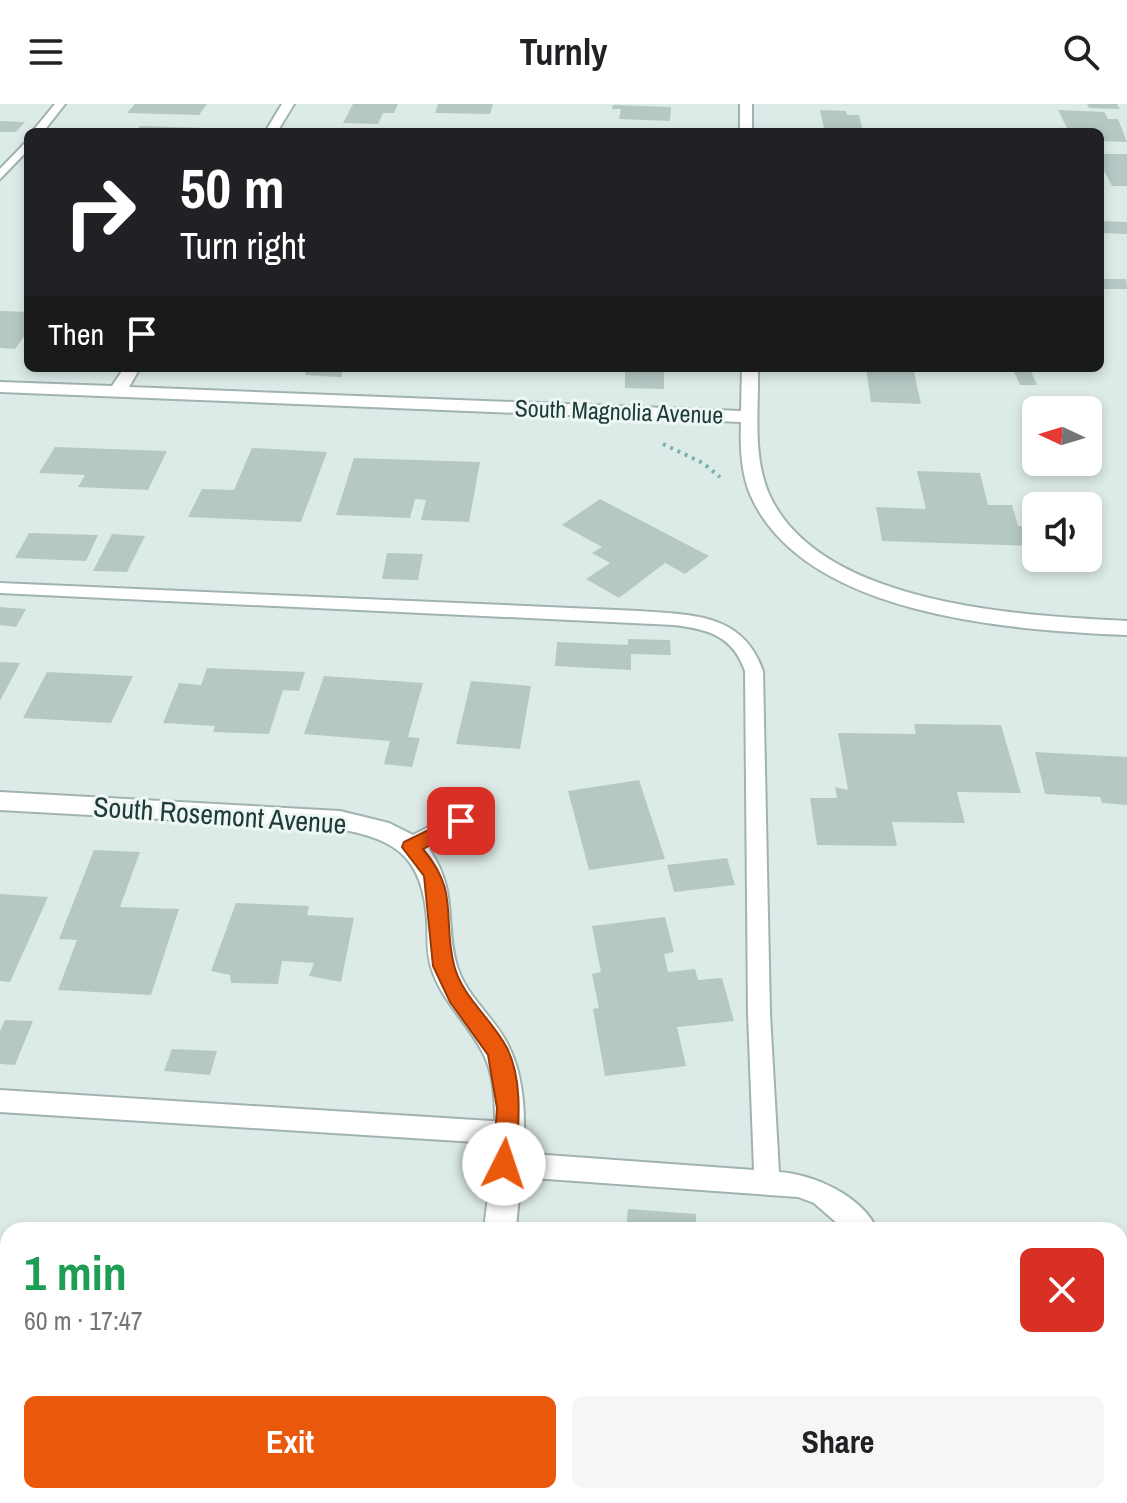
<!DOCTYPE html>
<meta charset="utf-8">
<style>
:root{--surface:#fff;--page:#f6f6f6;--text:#202124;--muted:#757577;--accent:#ea580c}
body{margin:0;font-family:"Archivo Narrow",sans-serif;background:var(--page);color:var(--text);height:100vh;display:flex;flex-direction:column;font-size:30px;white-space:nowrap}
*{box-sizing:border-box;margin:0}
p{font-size:26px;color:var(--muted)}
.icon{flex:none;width:44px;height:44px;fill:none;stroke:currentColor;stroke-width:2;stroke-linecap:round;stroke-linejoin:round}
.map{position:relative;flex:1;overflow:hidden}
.drawer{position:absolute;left:0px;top:1118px;width:1128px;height:282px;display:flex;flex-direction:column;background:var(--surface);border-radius:24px 24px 0 0;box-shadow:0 4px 12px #0003}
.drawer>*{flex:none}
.banner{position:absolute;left:24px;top:24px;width:1080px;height:244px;border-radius:12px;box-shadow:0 4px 12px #0003;background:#202124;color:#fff;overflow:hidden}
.needle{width:52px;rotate:274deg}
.fabs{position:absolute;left:1022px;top:292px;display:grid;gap:16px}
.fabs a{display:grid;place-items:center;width:80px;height:80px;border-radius:12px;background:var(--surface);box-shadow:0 4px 12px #0003;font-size:40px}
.pin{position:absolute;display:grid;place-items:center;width:68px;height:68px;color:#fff;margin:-34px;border-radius:16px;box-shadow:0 4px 12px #0006}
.me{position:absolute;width:88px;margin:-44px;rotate:4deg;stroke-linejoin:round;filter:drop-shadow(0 0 6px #0008)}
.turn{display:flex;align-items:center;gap:28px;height:168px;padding:0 24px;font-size:36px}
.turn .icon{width:104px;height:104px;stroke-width:2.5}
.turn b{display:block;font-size:56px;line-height:68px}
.then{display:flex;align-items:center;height:76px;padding:0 24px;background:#0003;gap:16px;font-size:30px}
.round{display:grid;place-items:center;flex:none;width:84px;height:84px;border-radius:12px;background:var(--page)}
.overview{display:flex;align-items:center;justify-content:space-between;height:136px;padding:0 24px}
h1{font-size:48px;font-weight:700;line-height:60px;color:#1e9e55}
.action{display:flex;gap:16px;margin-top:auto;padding:16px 24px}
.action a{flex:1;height:92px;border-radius:12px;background:var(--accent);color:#fff;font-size:32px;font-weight:700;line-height:92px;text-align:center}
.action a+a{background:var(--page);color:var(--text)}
header{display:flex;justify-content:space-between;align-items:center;height:104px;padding:0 24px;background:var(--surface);font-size:36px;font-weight:700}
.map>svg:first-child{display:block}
.building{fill:#b5c8c4}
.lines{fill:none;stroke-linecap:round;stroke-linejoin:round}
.service-casing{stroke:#a0b3b0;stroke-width:4}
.minor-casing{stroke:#a0b3b0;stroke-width:4}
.path{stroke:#7bb1ac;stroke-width:4;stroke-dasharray:3 5;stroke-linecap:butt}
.service{fill:#fff;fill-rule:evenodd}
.minor{fill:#fff;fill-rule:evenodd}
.route{fill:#ea580c;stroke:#983908;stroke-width:2}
.labels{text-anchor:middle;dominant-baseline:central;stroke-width:6;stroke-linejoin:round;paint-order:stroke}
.far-street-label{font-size:24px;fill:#1e3b3a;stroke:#eef7f4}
.street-label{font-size:28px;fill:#1e3b3a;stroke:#eef7f4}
</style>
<header><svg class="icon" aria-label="menu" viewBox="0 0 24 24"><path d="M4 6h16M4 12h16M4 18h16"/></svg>Turnly<svg class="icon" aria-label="search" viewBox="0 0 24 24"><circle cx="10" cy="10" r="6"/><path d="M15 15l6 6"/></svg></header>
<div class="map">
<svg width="1127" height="1399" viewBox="0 0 1127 1399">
<rect width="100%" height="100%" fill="#ddebe8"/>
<!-- building -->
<path class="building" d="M 135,0 L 207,0 L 199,11 L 127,9 Z
M 353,0 L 398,0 L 394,9 L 383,9 L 378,20 L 343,19 Z
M 438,0 L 493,0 L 490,10 L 435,9 Z
M 1087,0 L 1117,0 L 1120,5 L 1089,4 Z
M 613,1 L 671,3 L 670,17 L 619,15 L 621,5 L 612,5 Z
M 820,6 L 846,7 L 847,11 L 859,11 L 863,28 L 825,28 Z
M 1058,6 L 1104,8 L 1108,15 L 1118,15 L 1127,38 L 1100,37 L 1100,28 L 1069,28 Z
M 0,17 L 25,18 L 16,28 L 0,28 Z
M 140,22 L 204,24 L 201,28 L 136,28 Z
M 1100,50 L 1127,50 L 1127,82 L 1112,82 L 1100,59 Z
M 1100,117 L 1127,118 L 1127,130 L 1100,129 Z
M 1100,175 L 1126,175 L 1127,185 L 1100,185 Z
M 0,207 L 28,208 L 28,227 L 15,245 L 0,244 Z
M 307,264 L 344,264 L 341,273 L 305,271 Z
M 625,264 L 664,264 L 664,285 L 625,284 Z
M 866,264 L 913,264 L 921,300 L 871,298 Z
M 1013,265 L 1030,265 L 1037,281 L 1020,281 Z
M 55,343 L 167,347 L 148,386 L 78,383 L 85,371 L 39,369 Z
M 252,344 L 327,348 L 301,418 L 188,413 L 202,385 L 234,386 Z
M 354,354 L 480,358 L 469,418 L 421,416 L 426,396 L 415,395 L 410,414 L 336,411 Z
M 917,367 L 980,369 L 988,401 L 1012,401 L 1018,422 L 1033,423 L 1029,412 L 1036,412 L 1036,442 L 882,437 L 876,403 L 926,405 Z
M 600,395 L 709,452 L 685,470 L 665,459 L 619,494 L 586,475 L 610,459 L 592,449 L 602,443 L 562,421 Z
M 29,429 L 98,431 L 86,457 L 15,454 Z
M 112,430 L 145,432 L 127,468 L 93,467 Z
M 387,449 L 423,450 L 418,476 L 382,475 Z
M 0,503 L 26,505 L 16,523 L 0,521 Z
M 628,535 L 670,536 L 671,551 L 631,550 L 631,566 L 555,562 L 557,538 L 628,541 Z
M 0,558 L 20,559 L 0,597 Z
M 207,564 L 305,568 L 299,587 L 283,586 L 269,630 L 213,628 L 215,622 L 163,619 L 179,579 L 201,581 Z
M 47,568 L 133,572 L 111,619 L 23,614 Z
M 324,572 L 423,579 L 408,633 L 420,634 L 412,663 L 384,660 L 390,637 L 304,630 Z
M 471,577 L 531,582 L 520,645 L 456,640 Z
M 914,620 L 1001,621 L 1021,689 L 957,688 L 965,719 L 892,718 L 897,742 L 817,741 L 810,694 L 837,694 L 835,683 L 848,686 L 838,629 L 916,630 Z
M 1035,648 L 1127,653 L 1127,701 L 1102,699 L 1100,693 L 1045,690 Z
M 639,676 L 665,755 L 589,766 L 568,687 Z
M 94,746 L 140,748 L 120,803 L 179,805 L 151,891 L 58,886 L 77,836 L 59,835 Z
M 727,754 L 735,781 L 674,788 L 667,761 Z
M 0,790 L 48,793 L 10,878 L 0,877 Z
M 236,799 L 309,802 L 307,811 L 354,814 L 341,878 L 309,872 L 314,859 L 282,857 L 278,880 L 231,879 L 230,871 L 211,867 Z
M 665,813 L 674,848 L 664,850 L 668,868 L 695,865 L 698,876 L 722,874 L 734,917 L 677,923 L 686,962 L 605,972 L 593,905 L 599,904 L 592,870 L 601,868 L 592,822 Z
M 5,916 L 33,917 L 15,961 L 0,960 L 0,927 Z
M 172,945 L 217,947 L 210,971 L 164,967 Z
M 628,1105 L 696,1110 L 696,1126 L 626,1126 Z
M 8,1184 L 8,1236 L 0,1236 L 0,1206 Z
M 624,1392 L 714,1392 L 714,1399 L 624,1399 Z
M 753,1392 L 837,1392 L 838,1399 L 753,1399 Z"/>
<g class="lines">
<!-- service casing -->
<g class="service-casing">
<path id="service" d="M 55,0 L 65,0 L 43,28 L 32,28 Z
M 28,36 L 28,46 L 0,75 L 0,65 Z
M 0,479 L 639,507 C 692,511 743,509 763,567 L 770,910 L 779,1068 C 813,1070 863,1092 877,1126 L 845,1126 L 814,1099 L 798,1093 L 504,1072 L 495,1068 L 491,1060 L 495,1052 L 504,1048 L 754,1066 L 748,910 L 745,567 C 733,532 708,525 674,521 L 0,489 Z
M 0,986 L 507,1018 L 516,1021 L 519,1029 L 516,1037 L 507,1040 L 0,1008 Z
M 891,1392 L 921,1392 L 921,1399 L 891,1399 Z"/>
</g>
<!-- minor casing -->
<g class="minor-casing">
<path id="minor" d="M 282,0 L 294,0 L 277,28 L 265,28 Z
M 740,0 L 752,0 L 752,28 L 740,28 Z
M 124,264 L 140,264 L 129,283 L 741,307 L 742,264 L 758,264 C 759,305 752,351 769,390 C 819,502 1024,512 1127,517 L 1127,531 C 1013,526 803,513 750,390 C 741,368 740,342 741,318 L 0,288 L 0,278 L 112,282 Z
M 0,688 L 340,707 L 389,719 L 413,731 L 452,711 L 470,711 L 473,717 L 470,723 L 429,745 C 459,789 444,818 457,862 C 466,892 493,912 507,939 C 536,993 520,1067 516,1126 L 484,1126 C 489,1078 506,995 484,951 C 469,920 441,897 431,863 C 426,847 428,831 427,815 C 422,753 397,736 340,725 L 0,706 Z
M 463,1392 L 499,1392 L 498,1399 L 462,1399 Z"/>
</g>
<!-- path -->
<path class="path" d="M 663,340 L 703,359 L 720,373"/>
<!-- service -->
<use href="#service" class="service"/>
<!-- minor -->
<use href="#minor" class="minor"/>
</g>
<!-- route -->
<path class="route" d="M 461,710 L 470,717 L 467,721 L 423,745 C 460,789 442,813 454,861 C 462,893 492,915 507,944 C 524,978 518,1023 516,1060 L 512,1067 L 504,1070 L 496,1067 L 493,1060 L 497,1004 L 488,951 L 450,898 L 433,862 L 424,772 L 402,743 L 404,738 Z"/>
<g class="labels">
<!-- far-street labels -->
<g class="far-street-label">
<text transform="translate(619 307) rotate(2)">South Magnolia Avenue</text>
</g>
<!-- street labels -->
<g class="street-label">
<text transform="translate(220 711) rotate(4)">South Rosemont Avenue</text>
</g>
</g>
</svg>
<div class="fabs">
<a><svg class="needle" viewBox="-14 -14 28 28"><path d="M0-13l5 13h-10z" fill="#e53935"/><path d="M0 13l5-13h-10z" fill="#757577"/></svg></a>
<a><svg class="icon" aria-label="sound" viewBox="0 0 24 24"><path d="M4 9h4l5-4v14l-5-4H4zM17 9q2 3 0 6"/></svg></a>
</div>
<div class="pin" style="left:461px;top:717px;background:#d93025"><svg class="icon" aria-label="arrive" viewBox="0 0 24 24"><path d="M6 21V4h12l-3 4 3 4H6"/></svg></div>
<svg class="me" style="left:504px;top:1060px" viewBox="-20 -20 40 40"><circle r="19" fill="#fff"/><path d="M0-13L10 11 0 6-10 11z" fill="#ea580c"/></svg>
<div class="banner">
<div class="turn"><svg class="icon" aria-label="right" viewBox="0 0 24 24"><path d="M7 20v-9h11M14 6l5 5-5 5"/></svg><div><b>50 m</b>Turn right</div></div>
<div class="then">Then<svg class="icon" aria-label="arrive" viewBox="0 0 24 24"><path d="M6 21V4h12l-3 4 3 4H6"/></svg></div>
</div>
<section class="drawer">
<div class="overview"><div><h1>1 min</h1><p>60 m · 17:47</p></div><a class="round" style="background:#d93025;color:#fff"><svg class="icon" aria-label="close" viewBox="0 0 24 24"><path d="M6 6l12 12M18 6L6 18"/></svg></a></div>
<div class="action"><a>Exit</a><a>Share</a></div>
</section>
</div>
